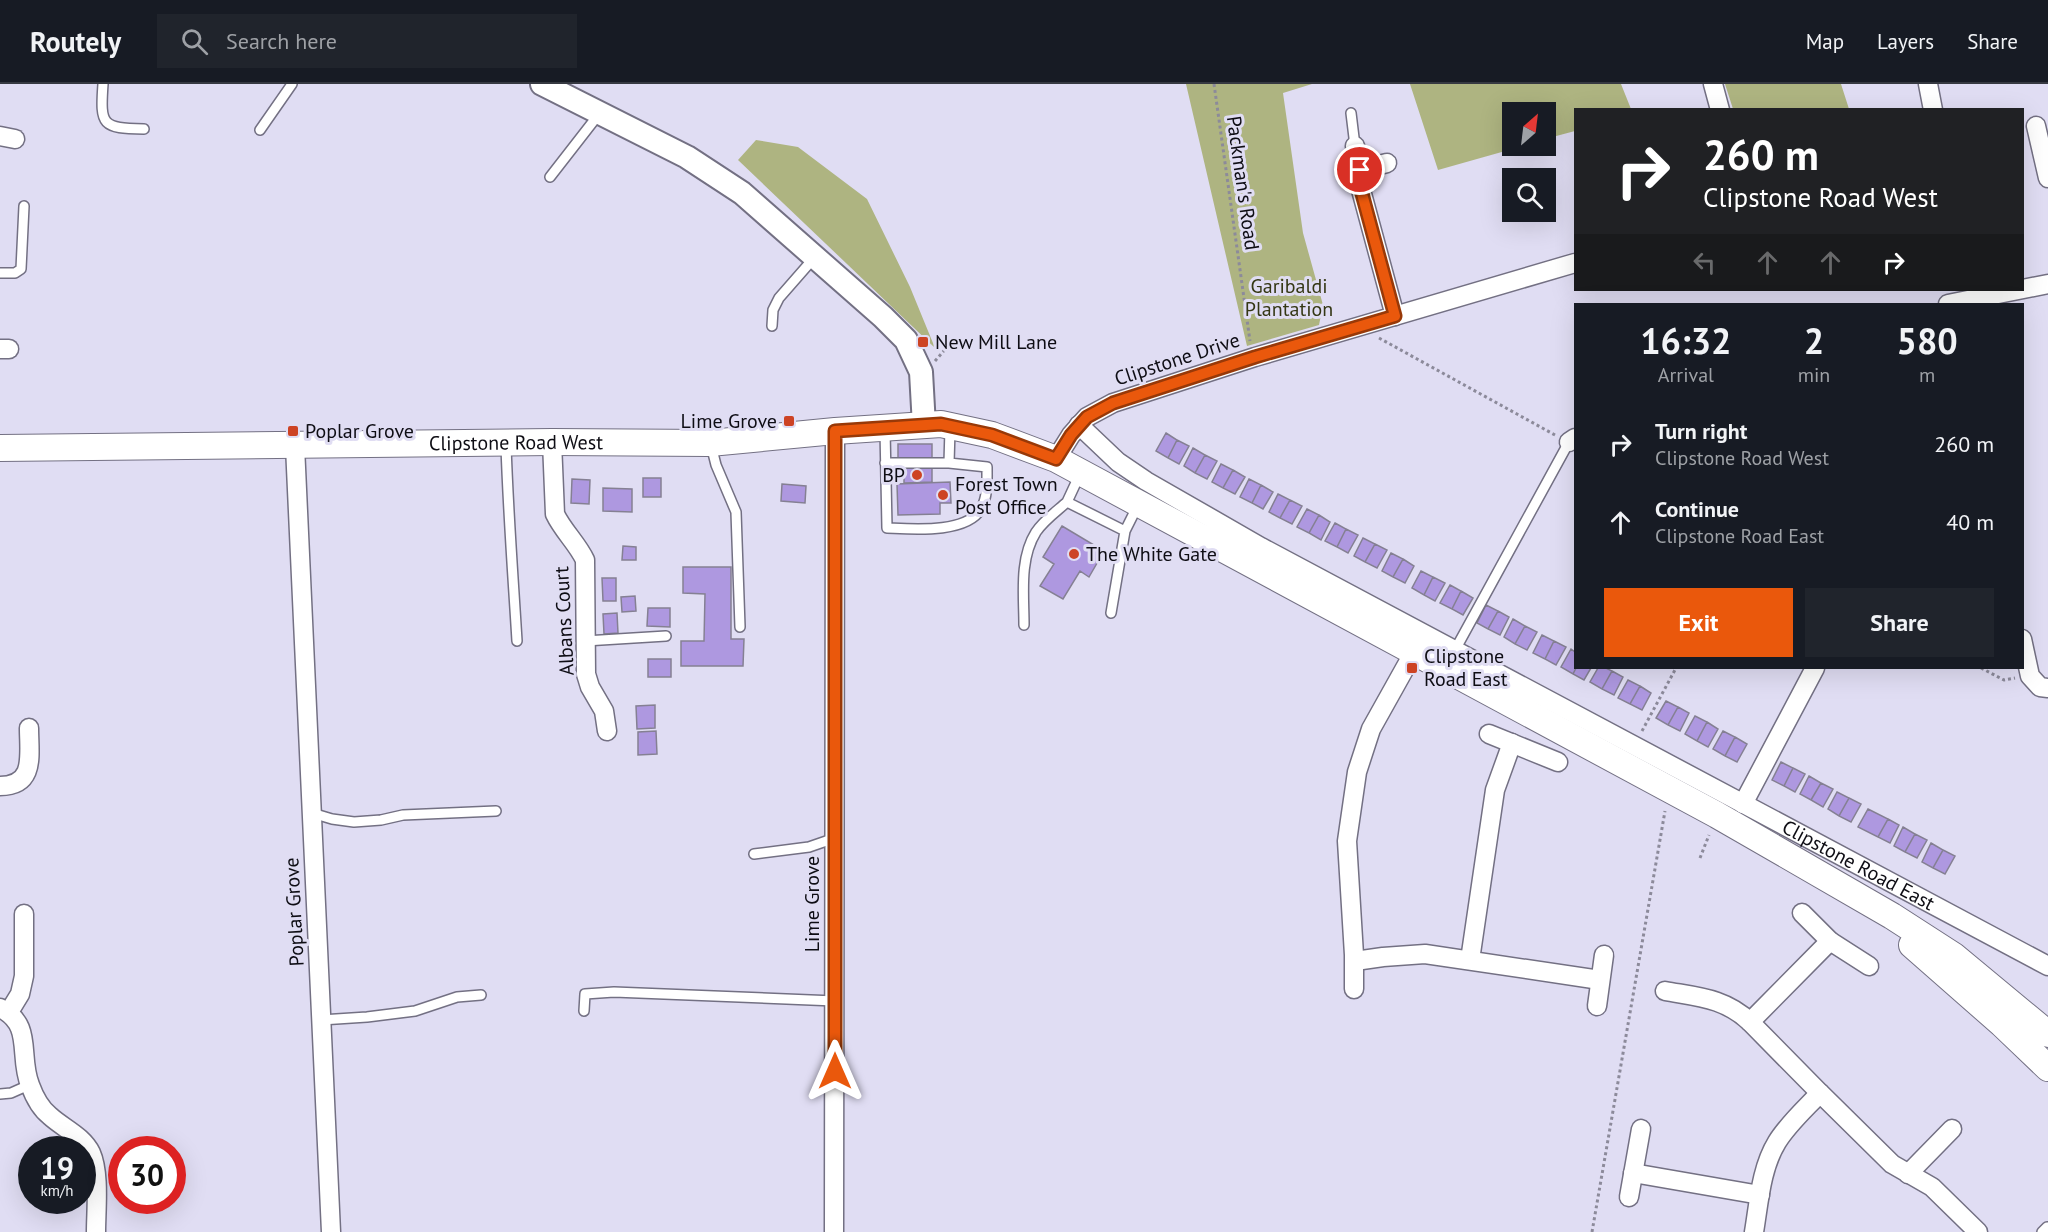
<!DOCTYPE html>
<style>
:root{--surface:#171b24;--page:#20242c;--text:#f1f3f6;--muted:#9ea1a6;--line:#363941;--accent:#ea580c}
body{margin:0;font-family:"PT Sans",sans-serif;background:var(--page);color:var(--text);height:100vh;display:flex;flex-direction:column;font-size:22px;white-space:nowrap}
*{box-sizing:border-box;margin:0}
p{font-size:20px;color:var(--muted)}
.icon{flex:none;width:33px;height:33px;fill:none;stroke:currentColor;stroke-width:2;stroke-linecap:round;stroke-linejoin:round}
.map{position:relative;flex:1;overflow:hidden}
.details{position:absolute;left:1574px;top:219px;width:450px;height:366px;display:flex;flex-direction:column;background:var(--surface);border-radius:0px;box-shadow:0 6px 24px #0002}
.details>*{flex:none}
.top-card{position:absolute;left:1574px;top:24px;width:450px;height:183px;border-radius:0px;box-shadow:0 6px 24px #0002;background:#202124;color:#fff;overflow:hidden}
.needle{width:39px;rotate:28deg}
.tools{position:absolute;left:1502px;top:18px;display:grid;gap:12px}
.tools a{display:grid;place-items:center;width:54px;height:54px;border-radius:0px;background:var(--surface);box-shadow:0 6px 24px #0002;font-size:30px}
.speed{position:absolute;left:18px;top:1052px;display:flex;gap:12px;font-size:30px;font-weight:700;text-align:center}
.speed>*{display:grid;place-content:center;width:78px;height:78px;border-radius:50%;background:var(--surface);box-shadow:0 6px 24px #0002;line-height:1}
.speed small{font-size:15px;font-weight:400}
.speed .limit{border:9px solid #d22;background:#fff;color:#111}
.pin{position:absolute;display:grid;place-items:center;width:51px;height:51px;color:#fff;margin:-26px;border:3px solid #fff;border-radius:50%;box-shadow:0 2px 6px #0007}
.me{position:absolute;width:66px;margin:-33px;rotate:0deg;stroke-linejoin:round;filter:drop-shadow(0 0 4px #0008)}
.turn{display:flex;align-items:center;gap:21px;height:126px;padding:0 30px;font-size:27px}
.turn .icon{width:78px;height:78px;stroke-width:2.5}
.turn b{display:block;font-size:42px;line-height:51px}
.lanes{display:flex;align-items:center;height:57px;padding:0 30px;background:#0003;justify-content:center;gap:30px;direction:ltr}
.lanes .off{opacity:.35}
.eta{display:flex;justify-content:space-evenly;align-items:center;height:102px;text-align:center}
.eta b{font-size:36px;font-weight:800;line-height:42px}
.action{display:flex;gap:12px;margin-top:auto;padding:12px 30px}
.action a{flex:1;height:69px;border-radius:0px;background:var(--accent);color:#fff;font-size:24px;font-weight:800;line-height:69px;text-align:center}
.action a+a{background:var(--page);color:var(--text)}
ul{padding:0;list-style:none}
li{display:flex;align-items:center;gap:18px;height:78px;padding:0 30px}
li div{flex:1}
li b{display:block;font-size:22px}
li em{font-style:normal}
header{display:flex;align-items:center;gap:36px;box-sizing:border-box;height:84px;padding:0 30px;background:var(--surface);border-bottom:2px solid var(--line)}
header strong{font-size:28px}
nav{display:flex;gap:33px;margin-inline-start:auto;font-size:21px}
.search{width:420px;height:54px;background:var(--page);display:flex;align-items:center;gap:15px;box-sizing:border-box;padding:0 21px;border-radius:0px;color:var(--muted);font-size:22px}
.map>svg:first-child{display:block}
.green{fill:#aeb481}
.building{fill:#ae98e0;stroke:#858093;stroke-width:1.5}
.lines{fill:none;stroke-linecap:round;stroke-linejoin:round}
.service-casing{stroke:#737083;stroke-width:12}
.minor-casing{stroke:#737083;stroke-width:21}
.tertiary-casing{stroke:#737083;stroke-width:26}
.secondary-casing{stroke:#737083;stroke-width:28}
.path{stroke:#8c8a9a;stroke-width:3;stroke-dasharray:3 3;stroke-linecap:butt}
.service{stroke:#fff;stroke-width:9}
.minor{stroke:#fff;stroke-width:18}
.tertiary{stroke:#fff;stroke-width:22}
.secondary{stroke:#fff;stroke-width:26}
.route-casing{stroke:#983908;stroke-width:15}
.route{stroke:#ea580c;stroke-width:10}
.poi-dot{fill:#cd4324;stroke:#e0ddf3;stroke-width:2}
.labels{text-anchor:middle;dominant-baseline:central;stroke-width:6;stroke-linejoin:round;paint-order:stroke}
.street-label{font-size:20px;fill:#0e0d14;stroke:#e0ddf3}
.park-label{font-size:20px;fill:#343714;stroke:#e0ddf3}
.poi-label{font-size:20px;fill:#0e0d14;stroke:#e0ddf3;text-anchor:start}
</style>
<header>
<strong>Routely</strong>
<div class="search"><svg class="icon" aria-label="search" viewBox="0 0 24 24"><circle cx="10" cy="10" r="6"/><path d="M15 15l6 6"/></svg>Search here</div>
<nav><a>Map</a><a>Layers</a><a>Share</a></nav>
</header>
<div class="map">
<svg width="2048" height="1148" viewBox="0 0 2048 1148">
<rect width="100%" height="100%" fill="#e0ddf3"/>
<!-- green -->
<path class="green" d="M 1186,0 L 1312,0 L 1283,9 L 1303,149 L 1323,221 L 1319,241 L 1247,262 Z
M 1410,0 L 1621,0 L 1631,25 L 1575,26 L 1575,47 L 1545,55 L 1545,28 L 1512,28 L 1512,62 L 1523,62 L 1438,86 Z
M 1725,0 L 1841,0 L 1849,25 L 1733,25 Z
M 756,56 L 798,63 L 867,115 L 910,203 L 935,264 L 738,76 Z"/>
<!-- building -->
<path class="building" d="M 1166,349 L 1177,356 L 1168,374 L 1156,367 Z
M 1177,356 L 1189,362 L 1179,380 L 1168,374 Z
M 898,360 L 932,360 L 932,398 L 904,399 L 904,394 L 898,394 Z
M 1193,364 L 1205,371 L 1195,389 L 1184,382 Z
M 1205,371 L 1217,377 L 1207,395 L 1195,389 Z
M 1221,380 L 1233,386 L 1223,404 L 1212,398 Z
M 1233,386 L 1245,393 L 1235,410 L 1223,404 Z
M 643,394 L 661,394 L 661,413 L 643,413 Z
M 572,395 L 590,396 L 589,420 L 571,419 Z
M 1249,395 L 1261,401 L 1252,419 L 1240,413 Z
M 950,398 L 951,419 L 940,419 L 940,430 L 898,431 L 897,400 Z
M 782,400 L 806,402 L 805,419 L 781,417 Z
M 1261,401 L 1273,408 L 1263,425 L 1252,419 Z
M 603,404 L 632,405 L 632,428 L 603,427 Z
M 1278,410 L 1290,416 L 1280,434 L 1269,428 Z
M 1290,416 L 1302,422 L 1292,440 L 1280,434 Z
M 1307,425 L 1319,431 L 1309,449 L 1297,443 Z
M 1319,431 L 1330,438 L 1321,456 L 1309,449 Z
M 1335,439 L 1346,445 L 1337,463 L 1325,457 Z
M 1062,442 L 1104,467 L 1089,493 L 1080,487 L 1063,515 L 1040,502 L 1054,480 L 1043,473 Z
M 1346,445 L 1358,451 L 1348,469 L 1337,463 Z
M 1363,454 L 1375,460 L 1365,478 L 1354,472 Z
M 1375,460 L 1387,466 L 1377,484 L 1365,478 Z
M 623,462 L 636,463 L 636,476 L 622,476 Z
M 1391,469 L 1403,475 L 1393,493 L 1382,487 Z
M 1403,475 L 1414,482 L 1405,499 L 1393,493 Z
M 683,483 L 731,483 L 731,555 L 744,555 L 743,582 L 681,582 L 681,557 L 704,557 L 705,510 L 683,509 Z
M 1421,487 L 1433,493 L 1424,511 L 1412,504 Z
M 1433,493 L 1445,499 L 1435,517 L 1424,511 Z
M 602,494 L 616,494 L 616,517 L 603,517 Z
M 1450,501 L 1461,507 L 1452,525 L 1440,519 Z
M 1461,507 L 1473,514 L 1463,531 L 1452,525 Z
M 635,512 L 636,527 L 622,528 L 621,513 Z
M 1486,521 L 1498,527 L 1488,545 L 1477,539 Z
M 648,524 L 670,524 L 670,543 L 647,542 Z
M 1498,527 L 1509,533 L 1500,551 L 1488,545 Z
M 617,529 L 618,549 L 604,550 L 603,530 Z
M 1513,535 L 1525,542 L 1515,560 L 1504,553 Z
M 1525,542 L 1537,548 L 1527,566 L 1515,560 Z
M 1542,551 L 1554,557 L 1545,575 L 1533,569 Z
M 1554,557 L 1566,563 L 1556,581 L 1545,575 Z
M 1571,565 L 1575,568 L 1576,584 L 1573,590 L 1561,583 Z
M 648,575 L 671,575 L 671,593 L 648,593 Z
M 1576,584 L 1591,584 L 1584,596 L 1573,590 Z
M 1598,584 L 1606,584 L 1612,587 L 1602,605 L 1590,598 Z
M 1612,587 L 1623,593 L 1614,611 L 1602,605 Z
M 1628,596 L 1640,602 L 1630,620 L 1618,614 Z
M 1640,602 L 1651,609 L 1642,626 L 1630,620 Z
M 1666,617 L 1678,623 L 1668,641 L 1656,634 Z
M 655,621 L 655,644 L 637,645 L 636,622 Z
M 1678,623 L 1689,629 L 1680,647 L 1668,641 Z
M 1695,632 L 1707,638 L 1697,657 L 1685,650 Z
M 1707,638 L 1718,645 L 1708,663 L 1697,657 Z
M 656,647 L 657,670 L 638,671 L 638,648 Z
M 1723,647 L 1735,653 L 1725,672 L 1713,665 Z
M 1735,653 L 1747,660 L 1737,678 L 1725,672 Z
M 1781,678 L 1793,684 L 1784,702 L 1772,696 Z
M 1793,684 L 1805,690 L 1795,708 L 1784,702 Z
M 1809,692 L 1821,699 L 1811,716 L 1800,710 Z
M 1821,699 L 1833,705 L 1823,723 L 1811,716 Z
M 1837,708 L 1849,714 L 1839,732 L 1828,725 Z
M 1849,714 L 1861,720 L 1851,738 L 1839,732 Z
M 1868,725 L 1888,735 L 1878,753 L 1858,743 Z
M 1888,735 L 1899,741 L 1890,759 L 1878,753 Z
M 1903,743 L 1915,750 L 1905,768 L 1894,762 Z
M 1915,750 L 1927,756 L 1917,774 L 1905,768 Z
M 1931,759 L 1943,766 L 1933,784 L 1922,778 Z
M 1943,766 L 1955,772 L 1945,790 L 1933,784 Z"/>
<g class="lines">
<!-- service casing -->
<g class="service-casing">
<path id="service" d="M 103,0 C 100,42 102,44 144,45
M 1351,29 L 1355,62
M 260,46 L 292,0
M 550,93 L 599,30
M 0,189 L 15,189 L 21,185 L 24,122
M 772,242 L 773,226 L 779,214 L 814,174
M 885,346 L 887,444 C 912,445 966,450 981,425 C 988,412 987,397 987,383 L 949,379 L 885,379
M 506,361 C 508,426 513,491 517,557
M 711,361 L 716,381 L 736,428 L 740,543
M 949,379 L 950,345
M 1080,390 L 1067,418 L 1125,447 L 1138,421
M 1111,529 L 1125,447
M 1024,541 C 1024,511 1019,475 1036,448 C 1044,436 1057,427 1067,418
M 585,557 L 666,552
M 1455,566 L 1569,358
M 312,729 L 332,735 L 354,738 L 381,736 L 403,731 L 496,727
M 754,770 L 809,763 L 835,754
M 584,927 L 585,910 L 614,908 L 835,917
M 321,936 L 367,933 L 415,927 L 457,913 L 481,911
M 0,1010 L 11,1009 L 29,1001
M 2042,1148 L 2047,1143 L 2048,1145"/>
</g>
<!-- minor casing -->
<g class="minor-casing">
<g id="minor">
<path d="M 1713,0 L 1720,26"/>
<path d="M 1928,0 L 1933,26"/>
<path d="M 2036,42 L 2048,94"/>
<path d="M 0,52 L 15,55"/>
<path d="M 1355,62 L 1360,86 L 1361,106 L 1395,232"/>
<path d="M 1360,86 L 1387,79"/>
<path d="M 1948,220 L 2048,200"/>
<path d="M 0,265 L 9,265"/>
<path id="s1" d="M 1079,341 L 1118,378 L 1146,397 L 1261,463 L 2048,882"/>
<path d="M 552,358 L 555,430 C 563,447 577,459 585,476 L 586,590 L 590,603 L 604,627 L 607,647"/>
<path d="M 1569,358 L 1575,354"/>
<path d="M 295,362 L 331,1148"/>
<path d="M 1056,375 L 1071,351 L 1087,333 L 1113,319 L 1255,273 L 1575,179"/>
<path d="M 2022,555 L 2030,592 L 2040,603 L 2048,604"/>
<path d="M 1489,650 L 1558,678"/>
<path d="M 0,702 C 36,702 29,671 29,644"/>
<path d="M 1743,720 L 1815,584"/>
<path d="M 1802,829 L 1830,857 L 1869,882"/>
<path d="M 1470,876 L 1495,706 L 1512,659"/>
<path d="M 1355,877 L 1383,873 L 1425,870 L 1600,896"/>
<path d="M 1354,905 L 1354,871 L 1347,757 L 1357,688 L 1371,645 L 1414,568"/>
<path d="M 1665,907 C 1698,913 1725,914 1750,938"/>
<path d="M 1597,922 L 1604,871"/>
<path d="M 0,924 C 34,941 18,971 30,1001 C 34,1012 41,1025 50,1032 C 63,1044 83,1052 91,1069 C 100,1089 96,1126 96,1148"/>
<path d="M 9,928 L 20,910 L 24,892 L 24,830"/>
<path d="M 1820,1009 L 1750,938 L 1830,857"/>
<path d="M 1633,1089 L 1760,1111"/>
<path d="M 1908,1090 L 1952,1045"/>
<path d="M 1629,1113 L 1641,1045"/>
<path d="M 834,1148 L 835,347"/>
<path d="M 1754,1148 C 1759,1118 1761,1084 1777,1058 C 1788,1040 1805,1025 1820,1009 L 1892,1080 L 1932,1103 L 1978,1148"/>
</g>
</g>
<!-- tertiary casing -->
<g class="tertiary-casing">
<path id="tertiary" d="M 542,0 L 687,73 L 742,109 L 883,233 L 906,256 L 921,288 L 924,342"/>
</g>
<!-- secondary casing -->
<g class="secondary-casing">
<g id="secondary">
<path id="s2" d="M 0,364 L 552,358 L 710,359 L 835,347 L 941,340 L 992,351 L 1056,375 L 1717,731 L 1892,832 L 1954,872 L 2048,950"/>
<path d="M 1912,861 L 2002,940 L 2048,984"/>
</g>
</g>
<!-- path -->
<path class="path" d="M 1214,0 L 1250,257
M 1379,254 L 1555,351
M 935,277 L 948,262
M 1981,584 L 2004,596 L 2015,594
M 1642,647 L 1676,584
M 1700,774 L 1709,751
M 1592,1148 L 1665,727"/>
<!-- service -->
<use href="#service" class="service"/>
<!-- minor -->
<use href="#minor" class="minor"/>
<!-- tertiary -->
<use href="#tertiary" class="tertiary"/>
<!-- secondary -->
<use href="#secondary" class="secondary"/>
</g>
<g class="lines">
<!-- route casing -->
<g class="route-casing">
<path id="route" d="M 835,987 L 835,347 L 941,340 L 992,351 L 1056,375 L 1071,351 L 1087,333 L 1113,319 L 1255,273 L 1395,232 L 1361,106 L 1360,86"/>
</g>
<!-- route -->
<use href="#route" class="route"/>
</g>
<!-- markers -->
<g class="poi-dot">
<rect x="917" y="252" width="12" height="12" rx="3"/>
<rect x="783" y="331" width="12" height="12" rx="3"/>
<rect x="287" y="341" width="12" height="12" rx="3"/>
<circle cx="917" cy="391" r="6"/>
<circle cx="943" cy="411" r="6"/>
<circle cx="1074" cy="470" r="6"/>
<rect x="1406" y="578" width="12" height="12" rx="3"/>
</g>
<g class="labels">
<!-- street labels -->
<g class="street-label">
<text transform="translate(1243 99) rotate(82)">Packman's Road</text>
<text transform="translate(1177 275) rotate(-18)">Clipstone Drive</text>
<text stroke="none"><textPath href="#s2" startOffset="516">Clipstone Road West</textPath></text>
<text transform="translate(564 537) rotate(-93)">Albans Court</text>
<text stroke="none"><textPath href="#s1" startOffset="897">Clipstone Road East</textPath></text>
<text transform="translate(812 820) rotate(-90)">Lime Grove</text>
<text transform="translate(294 828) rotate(-93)">Poplar Grove</text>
</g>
<!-- park labels -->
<g class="park-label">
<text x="1289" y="202">Garibaldi<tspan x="1289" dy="23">Plantation</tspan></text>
</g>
<!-- poi labels -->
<g class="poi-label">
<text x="935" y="258">New Mill Lane</text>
<text x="777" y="337" text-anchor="end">Lime Grove</text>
<text x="305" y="347">Poplar Grove</text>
<text x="905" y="391" text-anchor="end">BP</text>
<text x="955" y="400">Forest Town<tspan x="955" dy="23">Post Office</tspan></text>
<text x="1086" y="470">The White Gate</text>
<text x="1424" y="572">Clipstone<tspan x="1424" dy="23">Road East</tspan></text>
</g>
</g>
</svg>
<div class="tools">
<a><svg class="needle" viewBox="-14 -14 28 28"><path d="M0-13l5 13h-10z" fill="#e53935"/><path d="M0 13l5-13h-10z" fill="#9ea1a6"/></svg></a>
<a><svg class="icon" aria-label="search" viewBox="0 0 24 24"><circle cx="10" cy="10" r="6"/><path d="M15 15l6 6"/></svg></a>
</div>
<div class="speed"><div>19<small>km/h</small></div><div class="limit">30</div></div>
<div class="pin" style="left:1360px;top:86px;background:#d93025"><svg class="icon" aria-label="arrive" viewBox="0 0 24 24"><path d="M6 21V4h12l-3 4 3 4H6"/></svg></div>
<svg class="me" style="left:835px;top:987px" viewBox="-20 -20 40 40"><path d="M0-17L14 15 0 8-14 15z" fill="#ea580c" stroke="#fff" stroke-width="4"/></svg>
<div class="top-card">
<div class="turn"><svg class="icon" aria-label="right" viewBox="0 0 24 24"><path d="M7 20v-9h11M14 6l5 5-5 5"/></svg><div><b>260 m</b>Clipstone Road West</div></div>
<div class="lanes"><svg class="icon off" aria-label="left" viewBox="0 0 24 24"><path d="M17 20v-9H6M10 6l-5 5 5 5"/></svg><svg class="icon off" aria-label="ahead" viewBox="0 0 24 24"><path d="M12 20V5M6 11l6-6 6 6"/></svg><svg class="icon off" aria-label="ahead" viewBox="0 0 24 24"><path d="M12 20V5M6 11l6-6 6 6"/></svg><svg class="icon" aria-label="right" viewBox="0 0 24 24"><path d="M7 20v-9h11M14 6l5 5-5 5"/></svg></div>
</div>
<section class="details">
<div class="eta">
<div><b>16:32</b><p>Arrival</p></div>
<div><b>2</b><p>min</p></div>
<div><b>580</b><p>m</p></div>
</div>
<ul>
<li><svg class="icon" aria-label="right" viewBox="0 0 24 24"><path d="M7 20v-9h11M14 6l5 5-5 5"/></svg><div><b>Turn right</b><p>Clipstone Road West</p></div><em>260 m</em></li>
<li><svg class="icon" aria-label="ahead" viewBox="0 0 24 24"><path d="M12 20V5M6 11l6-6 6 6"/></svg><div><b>Continue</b><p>Clipstone Road East</p></div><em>40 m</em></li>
</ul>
<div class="action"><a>Exit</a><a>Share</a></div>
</section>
</div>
